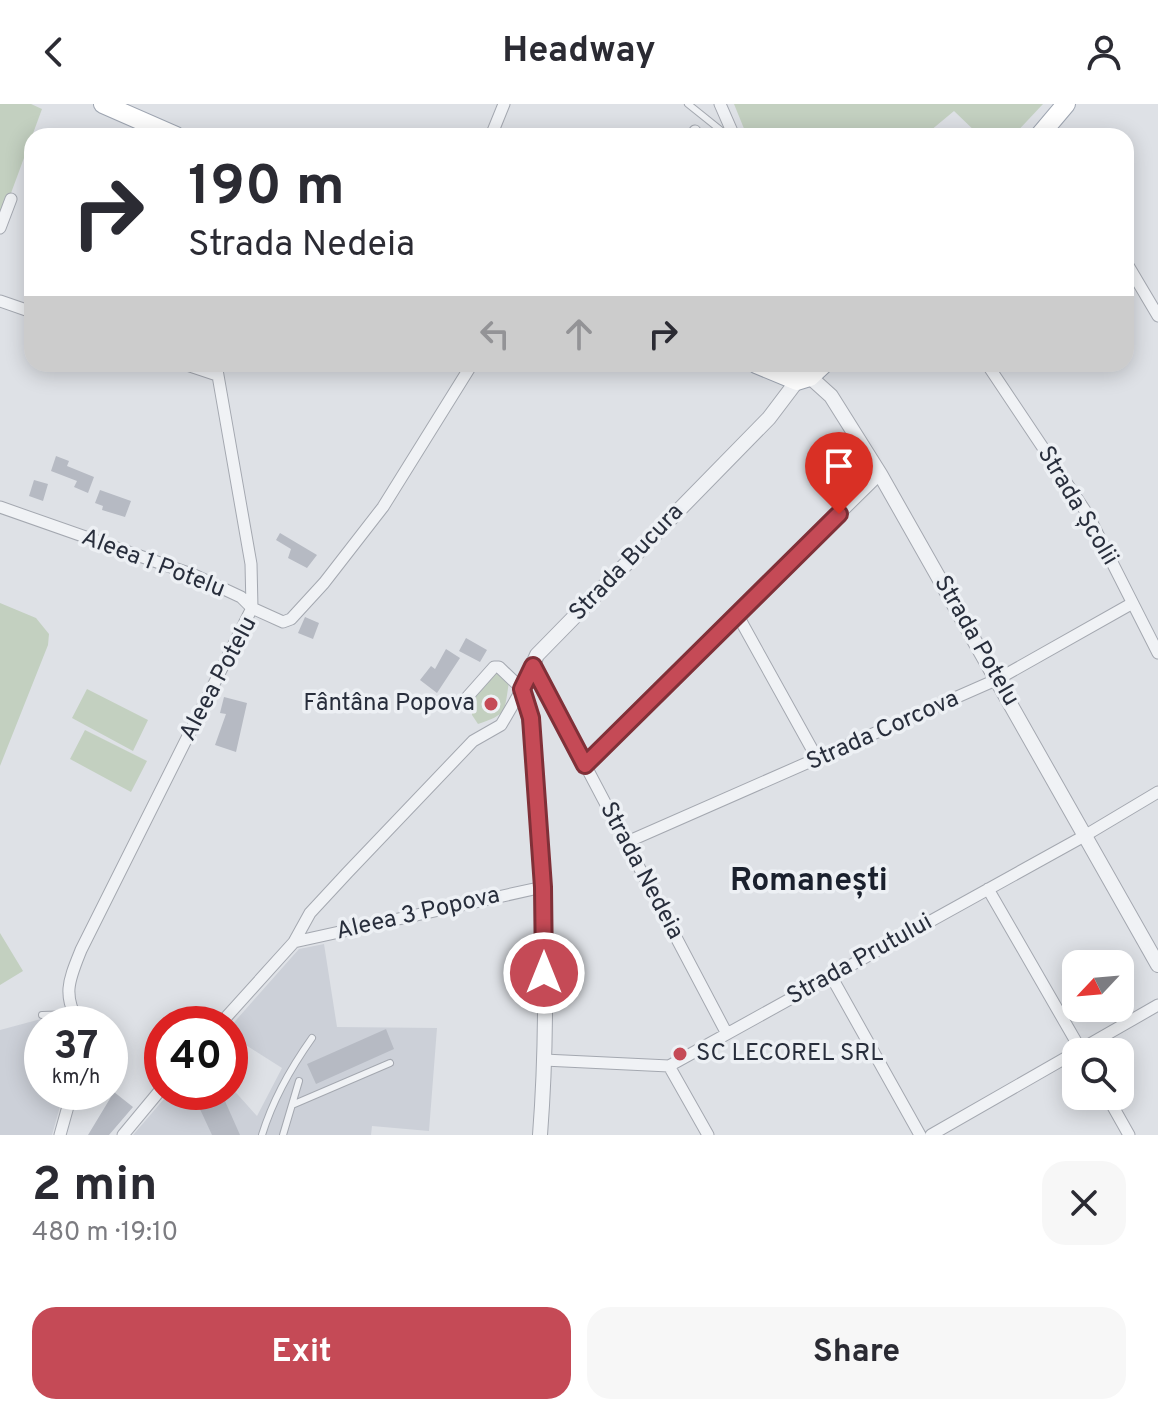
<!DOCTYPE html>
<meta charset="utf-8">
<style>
:root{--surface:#fff;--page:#f7f7f7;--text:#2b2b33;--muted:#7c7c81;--accent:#c54a56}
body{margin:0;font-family:Overpass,sans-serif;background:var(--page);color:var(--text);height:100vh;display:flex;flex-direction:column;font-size:30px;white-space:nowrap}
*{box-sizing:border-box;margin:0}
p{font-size:26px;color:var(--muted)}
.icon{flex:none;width:44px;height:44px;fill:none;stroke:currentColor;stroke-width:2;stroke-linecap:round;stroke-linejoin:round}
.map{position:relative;height:1031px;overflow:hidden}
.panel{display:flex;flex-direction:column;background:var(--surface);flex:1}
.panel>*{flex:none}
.banner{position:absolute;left:24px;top:24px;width:1110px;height:244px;border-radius:24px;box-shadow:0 4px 20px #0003;background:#fff;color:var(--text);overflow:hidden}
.needle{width:52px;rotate:244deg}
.fabs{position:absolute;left:1062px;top:846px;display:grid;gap:16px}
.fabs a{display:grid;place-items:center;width:72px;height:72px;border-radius:16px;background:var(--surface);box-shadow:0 4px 20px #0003;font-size:40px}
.speed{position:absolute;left:24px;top:902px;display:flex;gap:16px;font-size:40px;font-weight:700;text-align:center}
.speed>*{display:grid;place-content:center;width:104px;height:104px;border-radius:50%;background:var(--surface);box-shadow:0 4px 20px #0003;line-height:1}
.speed small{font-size:20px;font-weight:400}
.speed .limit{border:12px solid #d22;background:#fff;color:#111}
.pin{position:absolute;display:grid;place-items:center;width:68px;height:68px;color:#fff;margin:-82px -34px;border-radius:50% 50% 50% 0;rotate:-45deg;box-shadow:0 0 8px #0007}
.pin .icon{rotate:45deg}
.me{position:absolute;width:88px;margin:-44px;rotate:0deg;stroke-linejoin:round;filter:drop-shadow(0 0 6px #0008)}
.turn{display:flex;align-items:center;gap:28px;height:168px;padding:0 32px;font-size:36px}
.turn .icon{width:104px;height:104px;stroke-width:2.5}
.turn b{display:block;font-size:56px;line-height:68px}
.lanes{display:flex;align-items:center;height:76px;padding:0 32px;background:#0003;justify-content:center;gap:40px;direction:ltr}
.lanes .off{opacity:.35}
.round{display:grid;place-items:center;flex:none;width:84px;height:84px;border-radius:24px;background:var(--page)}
.head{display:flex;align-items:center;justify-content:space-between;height:136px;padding:0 32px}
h1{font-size:48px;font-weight:700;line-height:60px}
.cta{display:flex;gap:16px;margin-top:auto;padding:16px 32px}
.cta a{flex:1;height:92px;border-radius:24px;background:var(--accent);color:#fff;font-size:32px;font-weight:700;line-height:92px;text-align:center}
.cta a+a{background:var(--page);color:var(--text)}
header{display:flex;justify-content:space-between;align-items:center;height:104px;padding:0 32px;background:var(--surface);font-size:36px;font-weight:700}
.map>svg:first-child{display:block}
.built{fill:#ccd0d8}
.green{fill:#c3d0c0}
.building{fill:#b6bac3}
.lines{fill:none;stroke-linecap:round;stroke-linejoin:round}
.service-casing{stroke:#a4a8b0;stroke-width:8}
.minor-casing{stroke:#a4a8b0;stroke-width:13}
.tertiary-casing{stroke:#a4a8b0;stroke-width:16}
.primary-casing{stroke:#9ea5b1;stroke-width:20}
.service{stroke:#f0f2f5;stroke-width:6}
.minor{stroke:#f0f2f5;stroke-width:11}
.tertiary{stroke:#f0f2f5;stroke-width:14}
.primary{stroke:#fff;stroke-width:18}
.route-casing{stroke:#803038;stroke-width:20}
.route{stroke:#c54a56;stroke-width:14}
.poi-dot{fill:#c54a56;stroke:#edf0f4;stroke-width:3}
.labels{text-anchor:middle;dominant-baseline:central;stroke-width:7;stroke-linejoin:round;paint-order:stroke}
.street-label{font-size:24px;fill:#282e3c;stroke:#edf0f4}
.poi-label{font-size:24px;fill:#282e3c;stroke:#edf0f4;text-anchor:end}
.district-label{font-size:32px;font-weight:bold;fill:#1a202d;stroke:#edf0f4}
</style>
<header><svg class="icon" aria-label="back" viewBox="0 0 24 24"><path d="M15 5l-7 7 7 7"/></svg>Headway<svg class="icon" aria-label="person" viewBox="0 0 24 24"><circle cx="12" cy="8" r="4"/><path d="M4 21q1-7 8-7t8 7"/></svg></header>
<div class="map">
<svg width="1158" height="1031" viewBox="0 0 1158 1031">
<rect width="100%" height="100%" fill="#dee1e6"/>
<!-- built -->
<path class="built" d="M 324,840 L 337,923 L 437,924 L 429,1027 L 372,1022 L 371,1031 L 133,1031 L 170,988 L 230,988 L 230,982 L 257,1012 L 282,964 L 230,931 L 230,923 L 299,845 Z
M 41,915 L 62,920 L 42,920 L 42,988 L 64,988 L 52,1031 L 0,1031 L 0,926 Z"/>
<!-- green -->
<path class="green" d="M 0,0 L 31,0 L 42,5 L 0,119 Z
M 734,0 L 1043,0 L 1013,32 L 980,32 L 954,7 L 924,32 L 747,32 Z
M 0,499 L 36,514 L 49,530 L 48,541 L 0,662 Z
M 497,568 L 509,578 C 504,608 508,610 478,620 L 472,611 L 472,593 Z
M 87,585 L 148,616 L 133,647 L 72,614 Z
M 85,626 L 147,657 L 131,688 L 70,655 Z
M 0,829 L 23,867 L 0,881 Z"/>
<!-- building -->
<path class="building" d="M 56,352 L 69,357 L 67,362 L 94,373 L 88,389 L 74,383 L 77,377 L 51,367 Z
M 34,376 L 48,380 L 43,397 L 29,392 Z
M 100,386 L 131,397 L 125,413 L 102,406 L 103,402 L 95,399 Z
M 280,429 L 317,451 L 307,464 L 288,454 L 291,445 L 276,436 Z
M 305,513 L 319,519 L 313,535 L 298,529 Z
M 466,534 L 487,546 L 480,558 L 459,547 Z
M 446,545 L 460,554 L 437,589 L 420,576 L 431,562 L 435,565 Z
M 224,593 L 247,599 L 236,648 L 215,641 L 226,610 L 220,609 Z
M 386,925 L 394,945 L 316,980 L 307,960 Z
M 114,988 L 133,1003 L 109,1031 L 88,1031 Z
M 192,988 L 221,988 L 240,1031 L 212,1031 Z"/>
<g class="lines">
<!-- service casing -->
<g class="service-casing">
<path id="service" d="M 688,0 L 728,32
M 42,911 L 74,910
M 292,1001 L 390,959
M 262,1031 C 273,995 290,965 312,934
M 283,1031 L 299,977"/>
</g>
<!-- minor casing -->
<g class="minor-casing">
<path id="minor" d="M 720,0 L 734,32
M 491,32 L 504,0
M 694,32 L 695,27
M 0,124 L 11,95
M 1126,158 L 1158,212
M 0,197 L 32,208
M 184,260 L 217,271
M 987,260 L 1088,411 L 1158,549
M 0,403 L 194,471 L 241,493 L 252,504 L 283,518 L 291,515 L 324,479 L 383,403 L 472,260
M 737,510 L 818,656
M 533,562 L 727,930
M 585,661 L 880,370
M 627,738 L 998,575 L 1131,500
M 988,785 L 1082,948
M 294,838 L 543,783
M 831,872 L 920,1031
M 79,920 C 62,890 69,876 81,846 L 252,504 L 251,460 L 216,260
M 220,920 L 294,838 L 310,809 L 348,768 L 473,637 L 501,621 L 522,585 L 499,563 L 494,563 L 462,599
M 544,956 L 669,962 L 1086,731 L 1158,688
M 669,962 L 708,1031
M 1107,992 L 1129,1031
M 60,1031 L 72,988
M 123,1031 L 162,984
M 931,1031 L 1158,901"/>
</g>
<!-- tertiary casing -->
<g class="tertiary-casing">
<path id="tertiary" d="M 810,273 L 831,292 L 880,370 L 1158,861
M 540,1031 C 548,927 546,822 538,718 C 535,673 535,628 522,585 L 537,551 L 769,314 L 797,277"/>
</g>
<!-- primary casing -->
<g class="primary-casing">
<path id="primary" d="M 103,0 L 176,32
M 1039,32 L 1066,0
M 756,260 L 797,277 L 810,273 L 824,260"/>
</g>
<!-- service -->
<use href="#service" class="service"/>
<!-- minor -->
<use href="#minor" class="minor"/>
<!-- tertiary -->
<use href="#tertiary" class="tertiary"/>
<!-- primary -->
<use href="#primary" class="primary"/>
</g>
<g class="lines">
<!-- route casing -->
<g class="route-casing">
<path id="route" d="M 544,869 L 543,783 L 531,614 L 522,585 L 533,562 L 585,661 L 839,410"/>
</g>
<!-- route -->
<use href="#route" class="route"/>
</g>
<!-- markers -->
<g class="poi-dot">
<circle cx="491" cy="600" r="8"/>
<circle cx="680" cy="950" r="8"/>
</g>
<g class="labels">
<!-- street labels -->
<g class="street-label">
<text transform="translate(1077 402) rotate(59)">Strada Școlii</text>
<text transform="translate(627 459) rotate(-46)">Strada Bucura</text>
<text transform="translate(153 460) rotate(21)">Aleea 1 Potelu</text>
<text transform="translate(976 537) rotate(60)">Strada Potelu</text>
<text transform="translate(219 575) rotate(-62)">Aleea Potelu</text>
<text transform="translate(883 627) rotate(-24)">Strada Corcova</text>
<text transform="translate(641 767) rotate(62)">Strada Nedeia</text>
<text transform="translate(418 810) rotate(-13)">Aleea 3 Popova</text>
<text transform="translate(860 856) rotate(-29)">Strada Prutului</text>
</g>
<!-- poi labels -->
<g class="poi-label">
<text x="475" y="600">Fântâna Popova</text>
<text x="696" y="950" text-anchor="start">SC LECOREL SRL</text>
</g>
<!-- district labels -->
<g class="district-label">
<text x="809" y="778">Romanești</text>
</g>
</g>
</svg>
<div class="fabs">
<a><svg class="needle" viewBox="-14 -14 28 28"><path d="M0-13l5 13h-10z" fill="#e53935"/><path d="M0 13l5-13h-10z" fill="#7c7c81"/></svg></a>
<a><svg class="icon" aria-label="search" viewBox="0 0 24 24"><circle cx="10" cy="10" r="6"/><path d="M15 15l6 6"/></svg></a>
</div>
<div class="speed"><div>37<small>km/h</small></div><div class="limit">40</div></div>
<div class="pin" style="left:839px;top:410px;background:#d93025"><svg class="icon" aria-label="arrive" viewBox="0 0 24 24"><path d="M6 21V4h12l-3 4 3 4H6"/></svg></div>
<svg class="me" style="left:544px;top:869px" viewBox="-20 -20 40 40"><circle r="17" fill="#c54a56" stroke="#fff" stroke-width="3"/><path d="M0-11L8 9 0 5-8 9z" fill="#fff"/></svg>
<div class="banner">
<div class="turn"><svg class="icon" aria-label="right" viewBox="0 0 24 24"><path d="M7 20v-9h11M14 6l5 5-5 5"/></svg><div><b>190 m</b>Strada Nedeia</div></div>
<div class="lanes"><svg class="icon off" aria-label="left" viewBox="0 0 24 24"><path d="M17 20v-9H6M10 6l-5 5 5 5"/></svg><svg class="icon off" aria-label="ahead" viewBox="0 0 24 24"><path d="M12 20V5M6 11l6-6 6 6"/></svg><svg class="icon" aria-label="right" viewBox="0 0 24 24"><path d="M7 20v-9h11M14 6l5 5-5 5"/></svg></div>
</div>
</div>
<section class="panel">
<div class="head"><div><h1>2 min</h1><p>480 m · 19:10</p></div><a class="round"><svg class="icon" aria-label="close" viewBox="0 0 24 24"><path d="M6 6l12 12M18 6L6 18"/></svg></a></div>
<div class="cta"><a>Exit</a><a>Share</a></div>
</section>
